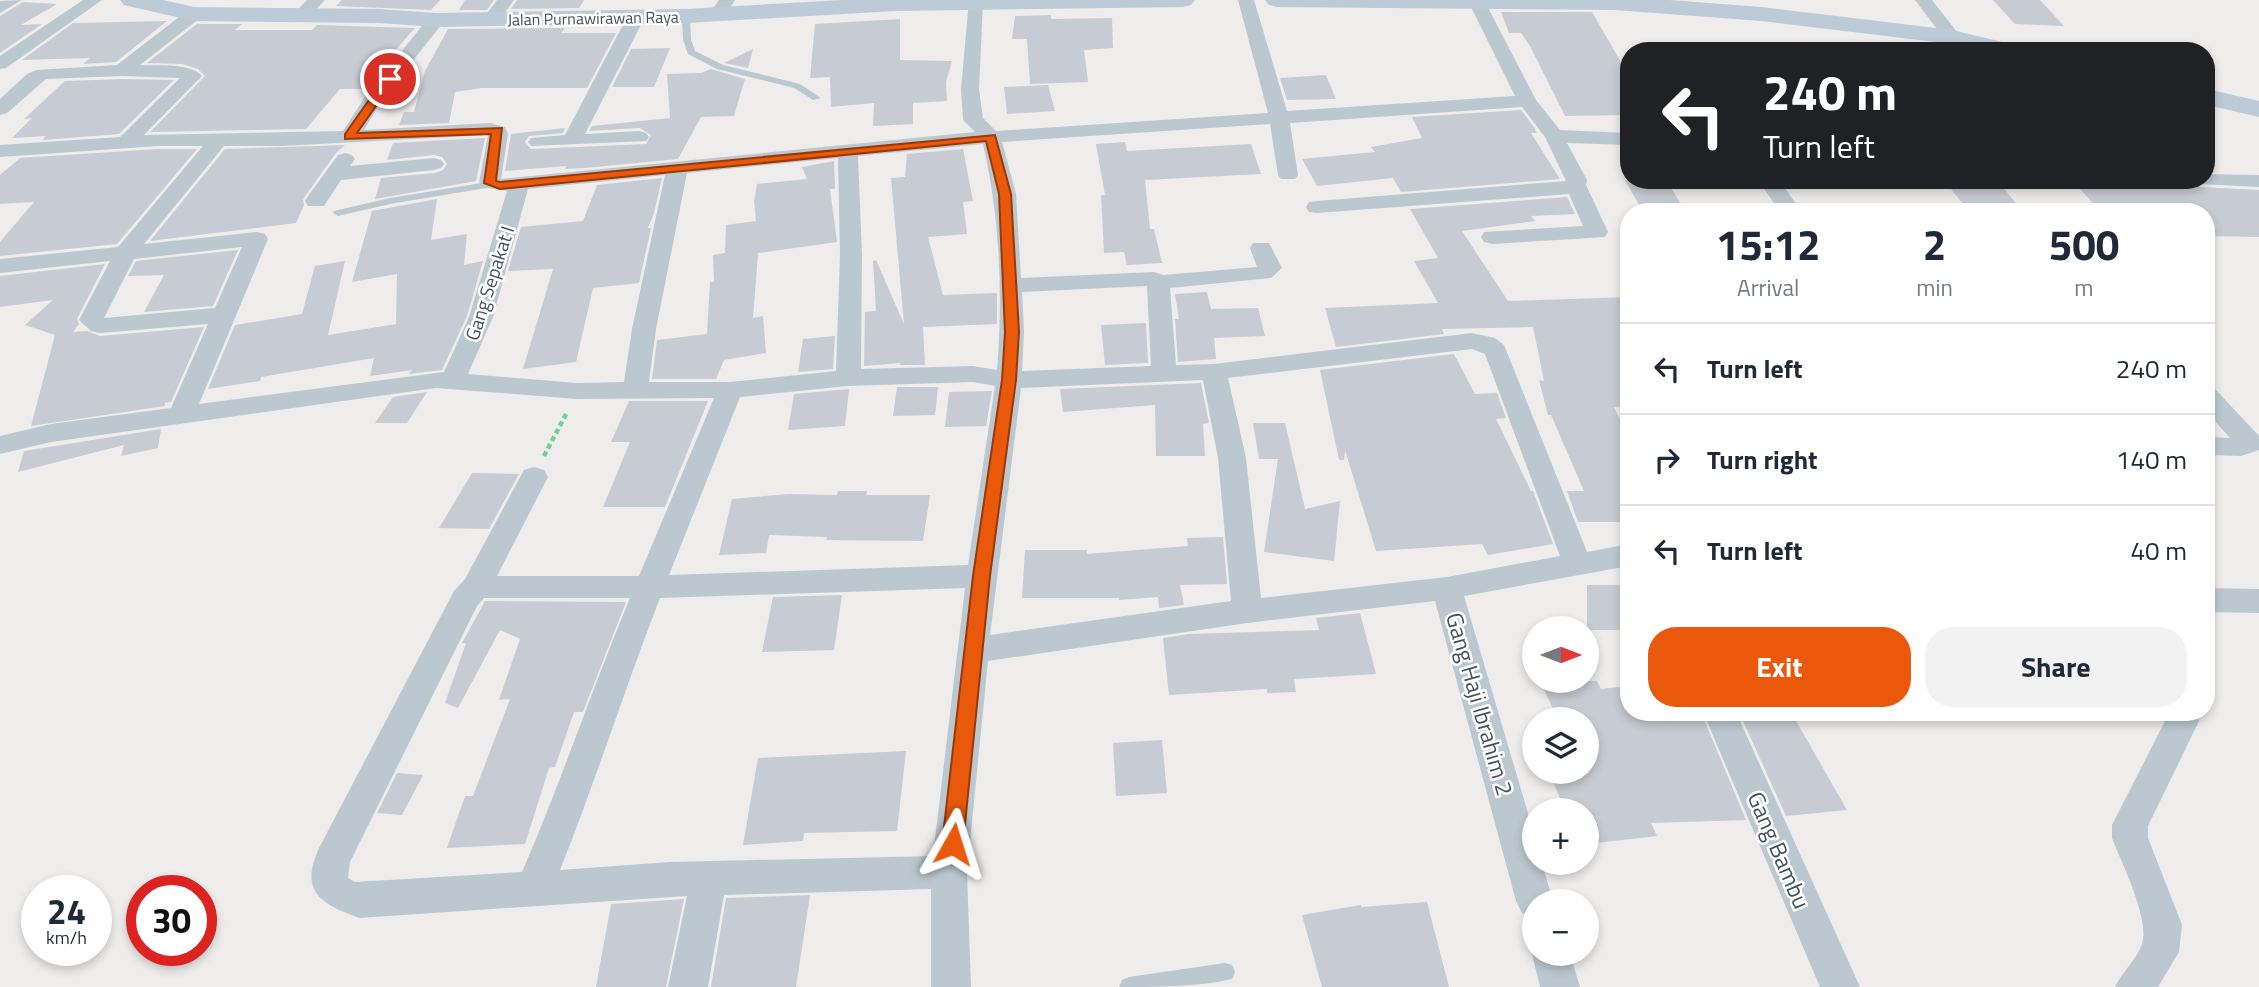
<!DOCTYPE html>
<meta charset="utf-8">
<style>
:root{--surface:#fff;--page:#f2f2f3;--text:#1f2937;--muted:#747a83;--line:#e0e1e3;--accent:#ea580c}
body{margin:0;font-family:"Titillium Web",sans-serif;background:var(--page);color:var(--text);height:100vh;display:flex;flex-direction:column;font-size:26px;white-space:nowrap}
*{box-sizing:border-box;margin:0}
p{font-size:23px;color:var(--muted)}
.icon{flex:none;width:38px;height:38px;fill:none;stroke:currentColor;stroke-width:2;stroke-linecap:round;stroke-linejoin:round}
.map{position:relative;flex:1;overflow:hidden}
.sheet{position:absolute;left:1620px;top:203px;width:595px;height:518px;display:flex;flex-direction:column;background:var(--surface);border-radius:28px;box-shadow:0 4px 10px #0003}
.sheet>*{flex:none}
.top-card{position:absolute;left:1620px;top:42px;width:595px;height:147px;border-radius:28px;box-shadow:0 4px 10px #0003;background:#202124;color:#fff;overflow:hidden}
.needle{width:46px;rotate:90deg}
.buttons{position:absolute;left:1522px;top:616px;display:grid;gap:14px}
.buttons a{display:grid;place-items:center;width:77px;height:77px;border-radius:50%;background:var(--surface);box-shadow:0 4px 10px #0003;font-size:35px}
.speed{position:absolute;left:21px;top:875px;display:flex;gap:14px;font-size:35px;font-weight:700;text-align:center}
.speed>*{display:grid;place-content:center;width:91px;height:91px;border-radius:50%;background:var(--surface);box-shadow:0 4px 10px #0003;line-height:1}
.speed small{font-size:18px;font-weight:400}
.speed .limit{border:10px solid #d22;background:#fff;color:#111}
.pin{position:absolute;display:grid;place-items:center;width:60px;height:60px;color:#fff;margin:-30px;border:4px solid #fff;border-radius:50%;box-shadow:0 2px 7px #0007}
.me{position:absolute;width:77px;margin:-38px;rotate:6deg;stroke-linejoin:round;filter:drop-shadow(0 0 5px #0008)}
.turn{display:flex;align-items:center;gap:24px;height:147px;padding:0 28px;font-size:32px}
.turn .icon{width:91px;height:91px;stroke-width:2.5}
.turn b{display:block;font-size:49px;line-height:60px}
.eta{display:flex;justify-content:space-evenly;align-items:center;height:119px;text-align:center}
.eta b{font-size:42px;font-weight:700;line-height:49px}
.primary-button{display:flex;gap:14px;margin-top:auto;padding:14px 28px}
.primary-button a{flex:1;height:80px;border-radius:28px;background:var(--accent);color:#fff;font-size:28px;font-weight:700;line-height:80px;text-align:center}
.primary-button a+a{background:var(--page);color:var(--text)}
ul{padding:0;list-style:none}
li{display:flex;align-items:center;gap:21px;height:91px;padding:0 28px;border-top:2px solid var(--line)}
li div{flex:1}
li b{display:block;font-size:26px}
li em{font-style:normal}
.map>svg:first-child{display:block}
.building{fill:#c7cbd3}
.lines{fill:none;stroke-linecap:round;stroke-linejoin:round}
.path{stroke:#6bd298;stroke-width:4.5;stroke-dasharray:5 3.5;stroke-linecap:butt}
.lane{fill:#bbc8d0;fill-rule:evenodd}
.street{fill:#bbc8d0;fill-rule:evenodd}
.secondary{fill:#bccbd7;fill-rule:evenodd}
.route{fill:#ea580c;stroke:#983908;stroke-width:2}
.labels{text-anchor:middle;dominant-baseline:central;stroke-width:5;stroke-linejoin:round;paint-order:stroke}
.far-street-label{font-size:16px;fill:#43515b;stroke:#fff}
.street-label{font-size:19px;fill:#43515b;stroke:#fff}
.near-street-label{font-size:23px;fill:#43515b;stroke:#fff}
</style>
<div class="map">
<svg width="2259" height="987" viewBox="0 0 2259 987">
<rect width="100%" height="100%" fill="#efecec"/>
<!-- building -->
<path class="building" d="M 342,0 L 440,0 L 431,10 L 336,6 Z
M 465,0 L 494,0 L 487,10 L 459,10 Z
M 517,0 L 584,0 L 579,8 L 511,9 Z
M 1993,0 L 2040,0 L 2064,26 L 2015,24 Z
M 23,2 L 57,4 L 21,25 L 42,24 L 0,53 L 0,16 Z
M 1501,12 L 1592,12 L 1629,76 L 1629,115 L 1565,116 L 1530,46 L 1521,33 L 1509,33 Z
M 1051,15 L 1051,19 L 1112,18 L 1113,48 L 1084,50 L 1088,82 L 1030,84 L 1027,39 L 1012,39 L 1015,16 Z
M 900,19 L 900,60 L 952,61 L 946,82 L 947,101 L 913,103 L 913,124 L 873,126 L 874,103 L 831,107 L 830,77 L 810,78 L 815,24 Z
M 167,21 L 116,62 L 83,64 L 90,58 L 22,60 L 73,23 Z
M 197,24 L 242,24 L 235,30 L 312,30 L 317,25 L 415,28 L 361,89 L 340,89 L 306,129 L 150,132 L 205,76 L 198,69 L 182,64 L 147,63 Z
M 565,28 L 561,33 L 616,33 L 587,88 L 482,88 L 455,92 L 449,123 L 399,125 L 404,112 L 414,112 L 425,71 L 448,29 Z
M 670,48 L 654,87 L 612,87 L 631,49 Z
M 753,49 L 748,68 L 724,63 Z
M 711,69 L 745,79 L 734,116 L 701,117 L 678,159 L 585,168 L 565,169 L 566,166 L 505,171 L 511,134 L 565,128 L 563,133 L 529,136 L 525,142 L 531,149 L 646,144 L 651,135 L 640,128 L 589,131 L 592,126 L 670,118 L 667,74 L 701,73 Z
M 1326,75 L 1336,99 L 1287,100 L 1280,78 Z
M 122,79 L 174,80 L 119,134 L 42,140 L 46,136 L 12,138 L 32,118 L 24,119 L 65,81 Z
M 1048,85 L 1055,111 L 1007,114 L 1004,87 Z
M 1521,110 L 1534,127 L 1537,133 L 1531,133 L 1560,179 L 1401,192 L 1393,178 L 1317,186 L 1302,159 L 1375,152 L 1371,147 L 1422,138 L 1412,117 Z
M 485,138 L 476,181 L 375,199 L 381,178 L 435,173 L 443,170 L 447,164 L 442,157 L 434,155 L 387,160 L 393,143 Z
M 1125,142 L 1127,151 L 1251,144 L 1261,174 L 1145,180 L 1150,229 L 1154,229 L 1162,263 L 1127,265 L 1124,252 L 1104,253 L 1101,195 L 1105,195 L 1096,144 Z
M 345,145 L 336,153 L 306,195 L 303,200 L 304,205 L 296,223 L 150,241 L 225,149 Z
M 158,149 L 197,149 L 117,244 L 0,256 L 0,242 L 34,202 L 0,204 L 0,175 L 20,158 Z
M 963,149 L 973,201 L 963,202 L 967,234 L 928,237 L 943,295 L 997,293 L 997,324 L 923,327 L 925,365 L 900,365 L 900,363 L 864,366 L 865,312 L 876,311 L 873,261 L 876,260 L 904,324 L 891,178 L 905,177 L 907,154 Z
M 834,161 L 835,189 L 830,189 L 837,242 L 758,253 L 753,318 L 763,316 L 766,353 L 724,360 L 716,379 L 652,379 L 657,340 L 707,334 L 710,282 L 714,282 L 713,255 L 725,253 L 726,225 L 756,221 L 754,201 L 757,184 L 807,179 L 802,167 Z
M 662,178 L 654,213 L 648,228 L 651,228 L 639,283 L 593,288 L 576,362 L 523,369 L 553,269 L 508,271 L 521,227 L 583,221 L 597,185 Z
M 1625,180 L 1666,180 L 1686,212 L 1643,212 Z
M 1944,180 L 1997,180 L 2023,212 L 1969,212 Z
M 2072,180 L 2195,181 L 2200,187 L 2259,190 L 2259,237 L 2207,236 L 2207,212 L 2101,212 Z
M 1567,197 L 1575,214 L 1531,216 L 1535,221 L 1462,231 L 1508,301 L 1629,297 L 1629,407 L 1614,407 L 1629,438 L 1629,522 L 1578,522 L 1567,491 L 1584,491 L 1551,415 L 1548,415 L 1539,380 L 1544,381 L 1533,327 L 1442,329 L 1444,334 L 1336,347 L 1325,308 L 1438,303 L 1414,261 L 1438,258 L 1410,209 Z
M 437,199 L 431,240 L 467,234 L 464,265 L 483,261 L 467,316 L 442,370 L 409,374 L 412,370 L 370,376 L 374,358 L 261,377 L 260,381 L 208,389 L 235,325 L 302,314 L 315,266 L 345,261 L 328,335 L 396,324 L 397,274 L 352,282 L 372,211 Z
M 238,250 L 213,306 L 144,312 L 164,275 L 128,276 L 136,261 Z
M 105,264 L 77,319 L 79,324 L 73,332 L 87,331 L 100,336 L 204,327 L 171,402 L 165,403 L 165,406 L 31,426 L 55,335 L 25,325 L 53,300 L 0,307 L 0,276 Z
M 1207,292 L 1211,309 L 1258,308 L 1265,336 L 1214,338 L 1216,359 L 1178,362 L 1175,319 L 1179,319 L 1175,294 Z
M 1146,323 L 1148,363 L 1105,365 L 1101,325 Z
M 835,336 L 833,369 L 798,372 L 803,339 Z
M 1454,354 L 1475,394 L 1497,393 L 1506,418 L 1496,419 L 1531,491 L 1533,491 L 1553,544 L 1488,555 L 1482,544 L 1376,551 L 1345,450 L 1344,460 L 1339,460 L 1320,370 Z
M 1201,383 L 1209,423 L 1203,424 L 1205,456 L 1156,456 L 1155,405 L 1063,412 L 1060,389 Z
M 897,387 L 938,387 L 935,415 L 893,416 Z
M 849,389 L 845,426 L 788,430 L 794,394 Z
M 992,391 L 986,426 L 945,427 L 949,392 Z
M 427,392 L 407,423 L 375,423 L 393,397 Z
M 629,401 L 708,401 L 665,507 L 603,507 L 630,442 L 611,442 Z
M 1253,423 L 1285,423 L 1305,509 L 1340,501 L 1334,561 L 1264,552 L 1278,459 L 1259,459 Z
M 161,429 L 158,448 L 121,456 L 124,445 L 18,472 L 24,451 Z
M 472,473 L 519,474 L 489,529 L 439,528 Z
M 838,491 L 867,491 L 866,495 L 930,495 L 923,541 L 826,540 L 827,537 L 769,535 L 766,553 L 719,555 L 732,499 L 788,494 L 837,495 Z
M 1223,537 L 1227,584 L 1180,585 L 1184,605 L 1159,608 L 1158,597 L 1119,600 L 1119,598 L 1022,598 L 1025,550 L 1087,550 L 1087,554 L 1188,546 L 1187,538 Z
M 1587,585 L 1629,585 L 1629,630 L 1587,630 Z
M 842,595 L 834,650 L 762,652 L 773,597 Z
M 485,601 L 626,602 L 583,712 L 574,712 L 555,767 L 549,768 L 525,844 L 447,848 L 465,796 L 473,796 L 510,699 L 499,700 L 520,639 L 500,630 L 458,708 L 445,703 L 466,643 L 462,643 Z
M 1360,613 L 1376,674 L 1294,679 L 1296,692 L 1267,693 L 1267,689 L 1169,695 L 1163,638 L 1189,634 L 1319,630 L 1316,618 Z
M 1540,681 L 1597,681 L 1601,689 L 1629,686 L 1629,712 L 1701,712 L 1746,820 L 1651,823 L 1657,836 L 1587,844 L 1587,810 L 1565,810 L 1549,772 L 1587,772 L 1587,719 L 1558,719 Z
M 1739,712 L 1791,712 L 1847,810 L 1786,816 Z
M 1162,740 L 1167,793 L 1116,796 L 1113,743 Z
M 906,751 L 897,831 L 804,833 L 803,841 L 743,845 L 758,758 Z
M 397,773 L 423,775 L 402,815 L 377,813 Z
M 810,895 L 796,987 L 711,987 L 726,898 Z
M 684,899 L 666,987 L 596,987 L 611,904 Z
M 1427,902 L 1449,987 L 1322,987 L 1302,915 L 1361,905 L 1361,907 Z"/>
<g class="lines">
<!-- path -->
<path class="path" d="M 544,456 L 566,414"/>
<!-- lane -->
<path class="lane" d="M 686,13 L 690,16 L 691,40 L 695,51 L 723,65 L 800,84 L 821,98 L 813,100 L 794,88 L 717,69 L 688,54 L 683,40 L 682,16 Z
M 494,181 L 499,184 L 498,186 L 390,204 L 338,216 L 333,213 L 334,211 L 390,198 Z
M 1225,963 L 1232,965 L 1235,972 L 1232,979 C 1198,987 1155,987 1119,987 L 1122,980 L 1129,977 Z"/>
<!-- street -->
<path class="street" d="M 22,0 L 0,13 L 0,1 Z
M 83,0 L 102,0 L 6,68 L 0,69 L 0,56 Z
M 307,0 L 325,0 L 306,20 L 294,20 L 291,16 Z
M 497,0 L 514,0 L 497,24 L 485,24 L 482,20 Z
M 719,0 L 735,0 L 724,18 L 718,19 L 709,14 Z
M 969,0 L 981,0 L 983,3 L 979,89 L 983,118 L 996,131 L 1268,113 L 1238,0 L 1254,0 L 1287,111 L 1515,96 L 1468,1 L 1484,0 L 1536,100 L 1560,130 L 1629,133 L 1629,145 L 1567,143 L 1587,180 L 1586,185 L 1608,232 L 1605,237 L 1492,244 L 1484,242 L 1481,237 L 1484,232 L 1583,226 L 1569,194 L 1317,213 L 1309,212 L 1306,207 L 1309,202 L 1317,201 L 1566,181 L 1545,137 L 1522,107 L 1290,123 L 1298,175 L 1295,179 L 1281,179 L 1278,175 L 1270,124 L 1002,142 L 1016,194 L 1021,278 L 1154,272 L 1163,275 L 1257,267 L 1250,248 L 1253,243 L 1269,243 L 1282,268 L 1271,278 L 1170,288 L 1176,365 L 1214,364 L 1472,333 L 1495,338 L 1504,345 L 1587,552 L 1629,544 L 1629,566 L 1464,596 L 1535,837 L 1535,863 L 1542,863 L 1553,901 L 1535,901 L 1535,918 L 1522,913 L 1516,901 L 1435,601 L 1247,623 L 988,661 L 967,872 L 971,987 L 931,987 L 931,889 L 724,895 L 708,987 L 668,987 L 687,896 L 359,918 C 321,904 299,892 319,848 L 454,591 L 465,579 L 524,470 L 534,467 L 544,470 L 548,477 L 497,576 L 639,576 L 714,398 L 577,399 L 436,388 L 51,442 L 0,454 L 0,436 L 51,424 L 171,408 L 208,324 L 100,333 L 91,331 L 79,320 L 110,261 L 0,273 L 0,259 L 118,247 L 203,146 L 158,146 L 0,157 L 0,145 L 120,137 L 180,78 L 122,76 L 46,79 L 7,113 L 0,115 L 0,99 L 27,74 L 36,70 L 117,65 L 188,10 L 200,10 L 203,14 L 200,18 L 140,65 C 157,66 190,62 202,76 L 144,135 L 343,131 L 367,94 L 430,16 L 436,15 L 445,20 L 382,100 L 364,130 L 490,123 L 505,127 L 508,134 L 501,179 L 975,132 L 963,120 L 961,89 ZM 488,135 L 479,183 L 483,187 L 507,191 L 469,317 L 444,372 L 199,404 L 268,239 L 265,234 L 257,232 L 144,244 L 224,146 L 282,146 ZM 983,144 C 1000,217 1003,295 997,370 L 973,366 L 861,369 L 862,254 L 858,156 ZM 838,158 L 840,254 L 836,371 L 730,382 L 649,382 L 656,329 L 687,173 ZM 665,175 L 632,329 L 624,382 L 577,383 L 468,374 L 493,317 L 528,189 ZM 242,247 L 215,308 L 104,318 L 134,259 ZM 1147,286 L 1151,366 L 1022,371 L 1024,332 L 1022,292 ZM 1472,349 L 1485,354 L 1560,556 L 1447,577 L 1261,598 L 1246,458 L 1228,378 ZM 1203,380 L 1218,458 L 1231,601 L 990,635 L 1021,388 ZM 973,382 L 995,386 L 968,565 L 669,575 L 740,397 L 848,386 ZM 965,588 L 933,856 L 670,862 L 560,870 C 596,780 625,688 660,598 ZM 484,598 L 630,598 C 592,689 561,782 522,872 L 355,882 L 348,878 L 350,862 L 477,606 Z
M 1915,0 L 1932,0 L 1961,37 L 1958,41 L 1946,41 Z
M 636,12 L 645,17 L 585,134 L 639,131 L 646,133 L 649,137 L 646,141 L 531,146 L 528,142 L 531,138 L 565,135 L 627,17 Z
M 345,153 L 352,155 L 355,159 L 350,166 L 434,158 L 441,160 L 444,164 L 441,168 L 434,170 L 341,180 L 324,206 L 308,206 L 305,201 L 308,196 L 338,155 Z
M 2207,174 L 2259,175 L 2259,187 L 2200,184 L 2197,180 L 2207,180 Z
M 1758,180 L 1779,180 L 1802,212 L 1780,212 Z
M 2207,388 L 2216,390 L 2259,436 L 2259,450 L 2241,456 L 2207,455 L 2207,437 L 2230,438 L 2207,412 Z
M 2207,588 L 2259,589 L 2259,613 L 2207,612 Z
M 1703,712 L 1736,712 L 1860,987 L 1820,987 Z
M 2166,712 L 2198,712 L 2199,721 L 2148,826 L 2148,838 L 2182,925 L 2179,952 L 2158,987 L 2115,987 C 2122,972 2137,959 2142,944 C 2150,919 2122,864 2112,838 L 2112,825 L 2165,721 Z
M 1535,947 L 1535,954 L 1570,954 L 1580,987 L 1540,987 L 1532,954 Z"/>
<!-- secondary -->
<path class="secondary" d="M 120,0 L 163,0 L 194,7 L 379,9 L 436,13 L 686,9 L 842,0 L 1195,0 L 1191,5 L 1183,7 L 895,11 L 686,23 L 436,27 L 379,23 L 194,21 L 124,5 Z
M 1265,0 L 1669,0 L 1761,7 L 1952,30 L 2019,46 L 2022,51 L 1978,51 L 1952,44 L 1761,21 L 1615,10 L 1277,7 L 1269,5 Z
M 2207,89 L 2259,101 L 2259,117 L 2207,105 Z"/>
</g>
<!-- route -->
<path class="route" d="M 390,75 L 395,79 L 357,133 L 502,128 L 496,181 L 500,182 L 995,135 L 1011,194 L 1019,332 L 1016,380 L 990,576 L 963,844 L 960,851 L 953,854 L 945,851 L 942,844 L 973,576 L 1002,380 L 1005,332 L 999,194 L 986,141 L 500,189 L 484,183 L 491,134 L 345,139 L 345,134 L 386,76 Z"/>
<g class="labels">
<!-- far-street labels -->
<g class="far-street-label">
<text transform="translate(593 18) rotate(-1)">Jalan Purnawirawan Raya</text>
</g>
<!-- street labels -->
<g class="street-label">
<text transform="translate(489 283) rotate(-72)">Gang Sepakat I</text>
</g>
<!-- near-street labels -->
<g class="near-street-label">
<text transform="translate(1480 704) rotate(74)">Gang Haji Ibrahim 2</text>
<text transform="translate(1779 850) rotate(67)">Gang Bambu</text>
</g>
</g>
</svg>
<div class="buttons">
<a><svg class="needle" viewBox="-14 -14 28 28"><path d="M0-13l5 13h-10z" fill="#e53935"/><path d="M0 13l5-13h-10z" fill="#747a83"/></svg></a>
<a><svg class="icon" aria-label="layers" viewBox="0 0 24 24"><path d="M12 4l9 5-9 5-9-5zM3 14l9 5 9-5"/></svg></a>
<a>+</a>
<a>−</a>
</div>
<div class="speed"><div>24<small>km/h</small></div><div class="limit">30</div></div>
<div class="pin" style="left:390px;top:79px;background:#d93025"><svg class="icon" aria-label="arrive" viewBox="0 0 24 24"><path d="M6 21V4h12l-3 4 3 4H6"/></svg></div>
<svg class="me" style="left:953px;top:844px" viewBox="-20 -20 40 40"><path d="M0-17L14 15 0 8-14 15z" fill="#ea580c" stroke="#fff" stroke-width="4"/></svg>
<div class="top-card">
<div class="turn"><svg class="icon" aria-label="left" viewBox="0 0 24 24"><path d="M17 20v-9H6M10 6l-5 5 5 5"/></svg><div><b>240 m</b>Turn left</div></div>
</div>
<section class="sheet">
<div class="eta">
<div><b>15:12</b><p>Arrival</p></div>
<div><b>2</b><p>min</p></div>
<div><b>500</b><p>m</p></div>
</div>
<ul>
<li><svg class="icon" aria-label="left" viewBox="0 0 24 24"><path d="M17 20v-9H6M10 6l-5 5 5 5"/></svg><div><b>Turn left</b></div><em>240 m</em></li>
<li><svg class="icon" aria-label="right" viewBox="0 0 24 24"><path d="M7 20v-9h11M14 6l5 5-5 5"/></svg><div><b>Turn right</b></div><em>140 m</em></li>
<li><svg class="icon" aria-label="left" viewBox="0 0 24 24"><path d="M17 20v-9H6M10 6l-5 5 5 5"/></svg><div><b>Turn left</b></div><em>40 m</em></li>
</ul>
<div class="primary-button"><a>Exit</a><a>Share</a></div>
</section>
</div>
